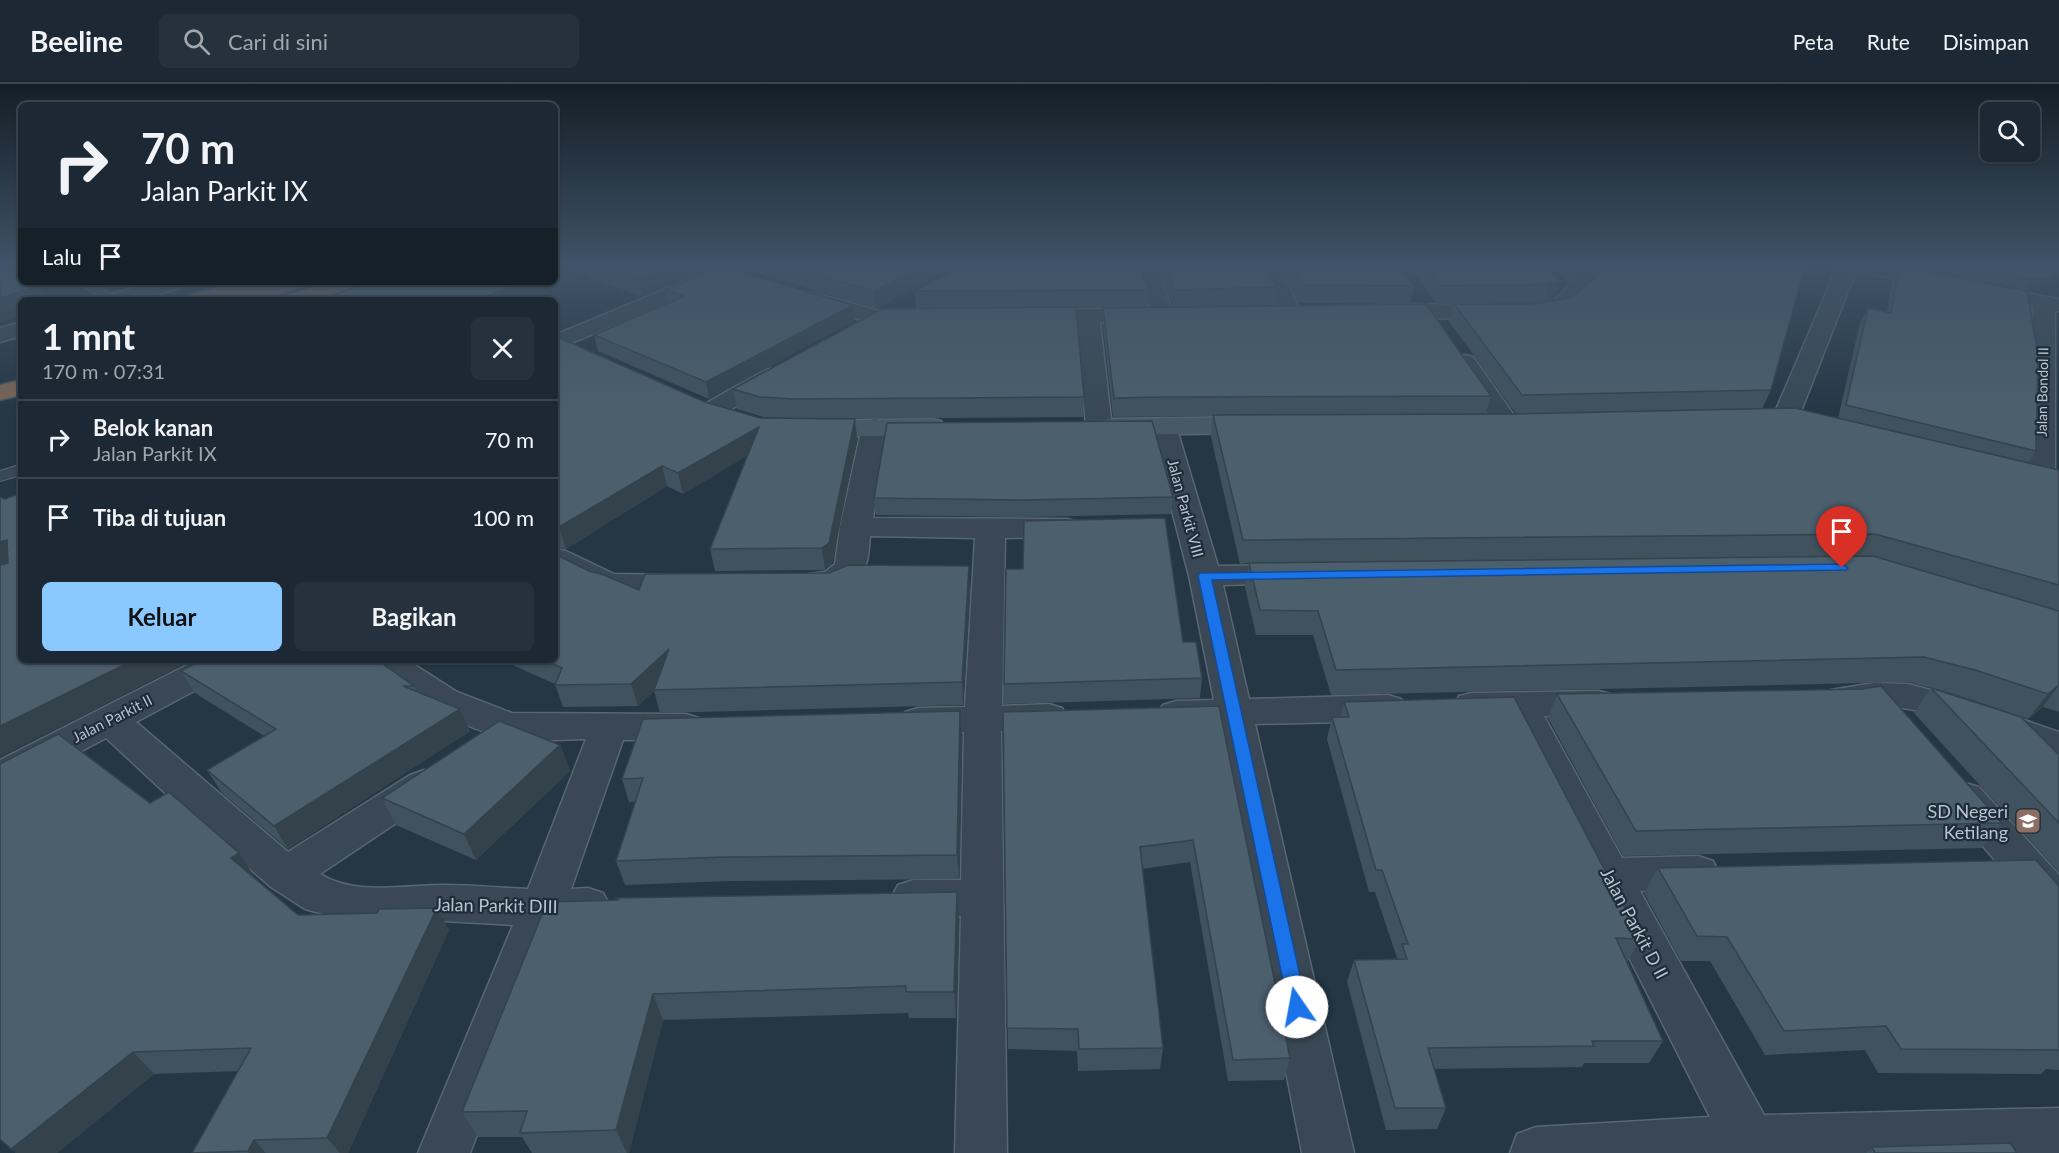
<!DOCTYPE html>
<html lang="id">
<meta charset="utf-8">
<style>
:root{--surface:#1c2934;--page:#25313c;--text:#f1f3f6;--muted:#a0a6ac;--line:#3a454f;--accent:#8ac9ff}
body{margin:0;font-family:Lato,sans-serif;background:var(--page);color:var(--text);height:100vh;display:flex;flex-direction:column;font-size:22px;white-space:nowrap}
*{box-sizing:border-box;margin:0}
p{font-size:20px;color:var(--muted)}
.icon{flex:none;width:33px;height:33px;fill:none;stroke:currentColor;stroke-width:2;stroke-linecap:round;stroke-linejoin:round}
.map{position:relative;flex:1;overflow:hidden}
.side{position:absolute;left:18px;top:213px;width:540px;height:366px;display:flex;flex-direction:column;background:var(--surface);border-radius:9px;box-shadow:0 2px 4px #0004,0 0 0 2px var(--line)}
.side>*{flex:none}
.hud{position:absolute;left:18px;top:18px;width:540px;height:183px;border-radius:9px;box-shadow:0 2px 4px #0004,0 0 0 2px var(--line);background:#1c2934;color:var(--text);overflow:hidden}
.controls{position:absolute;left:1980px;top:18px;display:grid;gap:12px}
.controls a{display:grid;place-items:center;width:60px;height:60px;border-radius:9px;background:var(--surface);box-shadow:0 2px 4px #0004,0 0 0 2px var(--line);font-size:30px}
.pin{position:absolute;display:grid;place-items:center;width:51px;height:51px;color:#fff;margin:-62px -26px;border-radius:50% 50% 50% 0;rotate:-45deg;box-shadow:0 0 6px #0007}
.pin .icon{rotate:45deg}
.me{position:absolute;width:66px;margin:-33px;rotate:348deg;stroke-linejoin:round;filter:drop-shadow(0 0 4px #0008)}
.turn{display:flex;align-items:center;gap:21px;height:126px;padding:0 24px;font-size:27px}
.turn .icon{width:78px;height:78px;stroke-width:2.5}
.turn b{display:block;font-size:42px;line-height:51px}
.then{display:flex;align-items:center;height:57px;padding:0 24px;background:#0003;gap:12px;font-size:22px}
.round{display:grid;place-items:center;flex:none;width:63px;height:63px;border-radius:9px;background:var(--page)}
.overview{display:flex;align-items:center;justify-content:space-between;height:102px;padding:0 24px}
h1{font-size:36px;font-weight:700;line-height:45px}
.primary-button{display:flex;gap:12px;margin-top:auto;padding:12px 24px}
.primary-button a{flex:1;height:69px;border-radius:9px;background:var(--accent);color:#111;font-size:24px;font-weight:700;line-height:69px;text-align:center}
.primary-button a+a{background:var(--page);color:var(--text)}
ul{padding:0;list-style:none}
li{display:flex;align-items:center;gap:18px;height:78px;padding:0 24px;border-top:2px solid var(--line)}
li div{flex:1}
li b{display:block;font-size:22px}
li em{font-style:normal}
header{display:flex;align-items:center;gap:36px;box-sizing:border-box;height:84px;padding:0 30px;background:var(--surface);border-bottom:2px solid var(--line)}
header strong{font-size:28px}
nav{display:flex;gap:33px;margin-inline-start:auto;font-size:21px}
.search{width:420px;height:54px;background:var(--page);display:flex;align-items:center;gap:15px;box-sizing:border-box;padding:0 21px;border-radius:9px;color:var(--muted);font-size:22px}
.map>svg:first-child{display:block}
.lines{fill:none;stroke-linecap:round;stroke-linejoin:round}
.lane-casing{stroke:#586671;stroke-width:2}
.street-casing{stroke:#586671;stroke-width:3}
.secondary-casing{stroke:#586671;stroke-width:3}
.highway-casing{stroke:#44535e;stroke-width:3}
.lane{fill:#394854;fill-rule:evenodd}
.street{fill:#394854;fill-rule:evenodd}
.secondary{fill:#475867;fill-rule:evenodd}
.highway{fill:#7b6656;fill-rule:evenodd}
.wall{fill:#40525e}
.shaded-wall{fill:#34424c}
.building{fill:#4b5f6d;stroke:#34424c;stroke-width:1.5}
.route{fill:#1a73e8;stroke:#114b97;stroke-width:1.5}
.labels{text-anchor:middle;dominant-baseline:central;stroke-width:4.5;stroke-linejoin:round;paint-order:stroke}
.far-street-label{font-size:14px;fill:#b7c3cd;stroke:#1e2d39}
.street-label{font-size:15px;fill:#b7c3cd;stroke:#1e2d39}
.near-poi-label{font-size:18px;fill:#b7c3cd;stroke:#1e2d39;text-anchor:end}
.near-street-label{font-size:18px;fill:#b7c3cd;stroke:#1e2d39}
</style>
<header>
<strong>Beeline</strong>
<div class="search"><svg class="icon" aria-label="search" viewBox="0 0 24 24"><circle cx="10" cy="10" r="6"/><path d="M15 15l6 6"/></svg>Cari di sini</div>
<nav><a>Peta</a><a>Rute</a><a>Disimpan</a></nav>
</header>
<div class="map">
<svg width="2059" height="1069" viewBox="0 0 2059 1069">
<rect width="100%" height="100%" fill="#253745"/>
<g class="lines">
<!-- lane casing -->
<g class="lane-casing">
<path id="lane" d="M 76,198 L 91,198 L 122,216 L 106,216 Z
M 19,381 L 21,382 L 21,391 L 0,397 L 0,387 Z"/>
</g>
<!-- street casing -->
<g class="street-casing">
<path id="street" d="M 723,181 L 750,181 L 747,185 L 555,266 L 555,251 Z
M 1135,181 L 1155,181 L 1174,231 L 1171,236 C 1153,240 1120,238 1100,238 L 1112,343 L 1108,349 L 1099,351 L 1090,349 L 1086,343 L 1077,238 L 1025,237 L 1022,232 L 1025,227 L 1033,225 L 1150,225 Z
M 1256,181 L 1276,181 L 1299,223 L 1293,233 L 1285,235 L 1277,233 L 1274,228 L 1277,223 Z
M 1589,181 L 1610,181 L 1579,219 L 1567,229 L 1559,231 L 1523,235 L 1387,234 L 1379,232 L 1376,227 L 1379,222 L 1387,220 L 1523,221 L 1553,218 Z
M 1838,181 L 1884,181 L 2059,215 L 2059,227 L 2055,227 L 2055,397 L 2051,403 L 2041,405 L 2031,403 L 2027,397 L 2033,222 L 1856,187 L 1798,335 L 1794,340 L 1785,343 L 1776,340 L 1772,335 Z
M 156,198 L 189,198 L 186,202 L 140,216 L 106,216 L 109,211 Z
M 811,208 L 879,227 L 924,228 L 927,233 L 924,238 C 883,248 842,230 803,219 L 800,214 L 803,209 Z
M 21,238 L 21,252 L 0,258 L 0,244 Z
M 1465,271 L 1473,273 L 1521,341 L 1517,347 L 1508,349 L 1499,347 L 1453,278 L 1457,273 Z
M 774,284 L 783,286 L 786,291 L 783,296 L 719,332 L 710,335 L 701,332 L 697,327 L 701,322 L 765,286 Z
M 1163,334 L 1172,336 L 1176,342 L 1218,482 L 1292,481 L 1303,483 L 1308,490 L 1303,497 L 1292,499 L 1223,501 L 1249,615 L 1388,611 L 1401,615 L 1406,624 L 1401,633 L 1388,637 L 1255,640 L 1354,1069 L 1302,1069 L 1218,641 L 1176,643 L 1163,639 L 1158,630 L 1163,621 L 1176,617 L 1214,616 L 1189,492 L 1150,342 L 1154,336 Z
M 875,335 L 884,337 L 888,343 L 873,434 L 1067,435 L 1078,438 L 1082,444 L 1078,450 L 1067,453 L 1005,454 L 1002,622 L 1049,620 L 1062,624 L 1067,633 L 1062,642 L 1049,646 L 1001,647 L 1007,1069 L 955,1069 L 961,832 L 913,832 L 898,827 L 891,814 L 898,801 L 913,796 L 961,796 L 964,648 L 918,650 L 905,646 L 900,637 L 905,628 L 918,624 L 965,623 L 975,454 L 870,452 C 869,461 869,472 866,480 C 856,506 824,511 801,505 L 796,498 L 801,491 L 825,488 L 835,480 L 840,443 L 862,343 L 866,337 Z
M 555,465 L 566,467 L 614,490 L 685,491 L 696,494 L 701,501 L 696,508 L 685,511 L 608,510 L 597,507 L 555,486 Z
M 197,576 L 242,576 L 237,584 L 136,638 L 288,768 L 410,691 L 424,686 L 438,691 L 444,701 L 438,711 L 320,790 C 356,812 403,801 444,801 C 472,801 500,804 528,805 L 586,655 C 562,655 529,659 507,654 C 456,643 413,613 371,584 L 366,576 L 407,576 L 457,608 L 512,629 L 686,630 L 699,634 L 704,643 L 699,652 L 686,656 L 623,656 L 571,805 L 588,804 L 603,809 L 610,822 L 603,835 L 588,840 L 557,841 L 470,1069 L 418,1069 L 513,841 L 444,837 L 356,839 L 305,825 L 271,803 L 193,735 L 106,654 L 14,703 L 0,707 L 0,676 Z
M 1874,599 L 1908,600 L 1957,613 L 2059,648 L 2059,675 C 2010,661 1959,634 1909,625 C 1883,619 1856,631 1831,624 L 1826,615 L 1831,606 Z
M 1598,607 L 1611,610 L 1616,619 L 1611,628 L 1598,631 L 1544,632 L 1622,774 L 1698,772 L 1713,777 L 1719,789 L 1713,801 L 1698,806 L 1640,807 L 1764,1031 L 2059,1024 L 2059,1069 L 1510,1069 L 1517,1050 L 1536,1043 L 1710,1033 L 1507,633 L 1472,633 L 1459,630 L 1454,621 L 1459,612 L 1472,609 Z
M 1965,699 L 1979,703 L 2059,791 L 2059,838 L 2044,833 L 1951,725 L 1945,714 L 1951,703 Z"/>
</g>
<!-- secondary casing -->
<g class="secondary-casing">
<path id="secondary" d="M 1256,333 L 1265,335 L 1269,341 L 1265,347 L 1256,349 L 1110,351 L 1101,349 L 1097,343 L 1101,337 L 1110,335 Z
M 932,335 L 941,337 L 945,343 L 941,349 L 932,351 L 810,353 L 801,351 L 797,345 L 801,339 L 810,337 Z"/>
</g>
<!-- highway casing -->
<g class="highway-casing">
<path id="highway" d="M 236,198 L 268,198 L 267,200 L 275,198 L 306,198 L 303,202 L 261,216 L 228,216 L 230,213 L 221,216 L 188,216 L 191,211 Z
M 331,198 L 362,198 L 359,202 L 317,216 L 284,216 L 287,211 Z
M 21,296 L 21,311 L 0,316 L 0,301 Z"/>
</g>
<!-- lane -->
<use href="#lane" class="lane"/>
<!-- street -->
<use href="#street" class="street"/>
<!-- secondary -->
<use href="#secondary" class="secondary"/>
<!-- highway -->
<use href="#highway" class="highway"/>
</g>
<!-- wall -->
<path class="wall" d="M 555,181 L 718,181 L 642,212 L 587,193 L 527,216 L 417,201 L 428,201 L 423,198 L 555,198 Z
M 746,181 L 957,181 L 876,225 L 747,186 Z
M 1157,181 L 1264,181 L 1276,203 L 1273,221 L 1213,223 L 1491,312 L 1486,330 L 1516,330 L 1449,237 L 1454,220 L 1771,306 L 1762,325 L 1838,334 L 1860,239 L 1868,224 L 1887,228 L 1892,196 L 1899,182 L 2036,367 L 2028,379 L 2059,386 L 2059,628 L 2043,623 L 2028,635 L 1958,611 L 1908,598 L 1331,611 L 1313,551 L 1256,551 L 1245,503 L 1249,479 L 1240,480 L 1211,353 L 1213,332 L 1113,333 L 1103,241 L 1103,224 L 1076,224 L 1084,313 L 1083,333 L 821,335 L 855,335 L 857,355 L 832,480 L 825,486 L 715,487 L 710,465 L 748,371 L 683,410 L 667,402 L 566,465 L 555,463 L 555,252 L 705,318 L 760,334 L 783,334 L 763,333 L 737,325 L 733,305 L 916,225 L 915,207 L 1148,206 L 1147,223 L 1173,223 Z
M 1278,181 L 1398,181 L 1414,202 L 1410,220 L 1299,219 Z
M 1409,181 L 1542,181 L 1560,197 L 1555,214 L 1544,218 L 1437,220 Z
M 1548,181 L 1586,181 L 1570,199 Z
M 1895,181 L 2051,181 L 2054,192 L 2048,202 L 2026,206 Z
M 2057,181 L 2059,181 L 2059,193 L 2056,182 Z
M 665,206 L 854,237 L 709,315 L 598,267 L 594,251 L 668,219 Z
M 1173,413 L 1171,430 L 1024,433 L 876,431 L 874,414 Z
M 589,487 L 639,506 L 970,503 L 963,621 L 660,629 L 654,607 L 638,622 L 563,623 L 555,600 L 501,576 L 555,576 Z
M 1183,558 L 1202,594 L 1200,614 L 1004,620 L 1004,600 Z
M 181,587 L 414,602 L 417,608 L 470,647 L 288,765 L 222,709 L 207,686 L 264,652 L 195,609 Z
M 1931,604 L 2059,671 L 2059,788 L 1914,629 Z
M 1557,610 L 2002,739 L 1982,764 L 1623,772 L 1548,634 Z
M 1344,618 L 1641,855 L 1628,877 L 1626,877 L 1663,957 L 1649,979 L 1584,979 L 1582,983 L 1434,985 L 1446,1024 L 1437,1045 L 1386,1046 L 1347,898 L 1354,876 L 1397,875 L 1397,874 L 1375,808 L 1369,808 L 1327,655 L 1332,633 L 1341,633 Z
M 1219,622 L 1290,974 L 1284,996 L 1228,997 L 1190,778 L 1142,785 L 1163,964 L 1160,985 L 1078,987 L 1077,967 L 1008,965 L 1003,628 Z
M 960,627 L 962,650 L 959,795 L 730,797 L 625,801 L 616,777 L 635,718 L 629,718 L 622,695 Z
M 560,661 L 570,687 L 476,776 L 396,741 L 382,714 Z
M 150,719 L 254,792 L 253,792 L 298,831 L 449,846 L 348,1069 L 192,1069 L 238,987 L 154,990 L 57,1069 L 16,1069 L 0,1055 Z
M 1658,784 L 2059,802 L 2059,986 L 2046,985 L 2041,990 L 1878,989 L 1865,966 L 1765,971 L 1710,877 L 1681,877 L 1644,809 Z
M 615,814 L 959,834 L 956,934 L 909,934 L 908,929 L 663,936 L 629,1069 L 532,1069 L 522,1053 L 478,1053 L 462,1028 L 616,816 Z
M 1872,1063 L 2017,1069 L 1866,1069 Z"/>
<!-- shaded-wall -->
<path class="shaded-wall" d="M 14,181 L 21,181 L 21,198 L 38,198 L 17,203 L 5,183 Z
M 571,181 L 584,181 L 587,193 L 527,216 L 476,216 L 524,198 L 555,198 L 555,187 Z
M 674,181 L 718,181 L 642,212 L 639,195 Z
M 925,181 L 957,181 L 876,225 L 874,207 Z
M 1576,181 L 1586,181 L 1570,199 L 1575,182 Z
M 2054,192 L 2048,202 L 2026,206 L 2032,196 Z
M 1560,197 L 1555,214 L 1544,218 L 1549,200 Z
M 39,202 L 47,216 L 21,216 L 21,232 L 0,239 L 0,214 Z
M 853,221 L 854,237 L 709,315 L 706,298 Z
M 855,335 L 857,355 L 832,480 L 825,486 L 822,464 Z
M 759,343 L 762,363 L 683,410 L 678,389 Z
M 662,382 L 667,402 L 566,465 L 559,443 Z
M 7,456 L 21,475 L 0,484 L 0,458 Z
M 969,482 L 970,503 L 963,621 L 962,598 Z
M 669,565 L 675,588 L 638,622 L 631,600 Z
M 134,576 L 193,576 L 0,673 L 0,642 Z
M 2059,601 L 2043,623 L 2028,635 L 2048,610 Z
M 460,625 L 470,647 L 288,765 L 274,742 Z
M 960,627 L 962,650 L 959,795 L 957,771 Z
M 560,661 L 570,687 L 476,776 L 464,750 Z
M 239,769 L 254,792 L 247,797 L 231,774 Z
M 957,808 L 959,834 L 956,934 L 954,908 Z
M 437,824 L 449,846 L 348,1069 L 340,1069 L 327,1054 Z
M 653,910 L 663,936 L 629,1069 L 627,1069 L 616,1046 Z
M 133,968 L 154,990 L 57,1069 L 16,1069 L 11,1065 Z
M 254,1056 L 266,1069 L 249,1069 L 248,1067 Z"/>
<!-- building -->
<path class="building" d="M 0,181 L 14,181 L 5,183 L 21,192 L 21,198 L 32,198 L 39,202 L 0,214 Z
M 555,181 L 571,181 L 555,187 Z
M 596,181 L 674,181 L 639,195 Z
M 783,181 L 925,181 L 874,207 Z
M 963,181 L 1139,181 L 1148,206 L 915,207 Z
M 1165,181 L 1264,181 L 1276,203 L 1175,206 Z
M 1290,181 L 1398,181 L 1414,202 L 1302,201 Z
M 1425,181 L 1542,181 L 1560,197 L 1549,200 L 1441,202 Z
M 1606,181 L 1805,181 L 1771,306 L 1522,311 L 1454,220 L 1530,220 L 1572,214 L 1597,192 Z
M 1951,181 L 2051,181 L 2054,192 L 2032,196 Z
M 721,182 L 853,221 L 706,298 L 594,251 L 684,212 L 665,206 Z
M 1899,182 L 2027,207 L 2038,271 L 2036,367 L 1846,321 L 1868,224 L 1891,229 Z
M 370,198 L 409,198 L 417,201 L 450,200 L 449,198 L 524,198 L 476,216 L 319,216 Z
M 1426,220 L 1491,312 L 1164,313 L 1114,314 L 1103,224 Z
M 1076,223 L 1084,313 L 793,315 L 760,313 L 733,305 L 882,225 Z
M 555,252 L 705,318 L 760,334 L 855,335 L 829,459 L 822,464 L 710,465 L 759,343 L 678,389 L 662,382 L 559,443 L 555,443 Z
M 1795,324 L 2059,386 L 2059,501 L 1875,450 L 1243,456 L 1213,331 L 1515,330 Z
M 1152,337 L 1173,413 L 1024,416 L 874,414 L 887,339 Z
M 21,409 L 21,576 L 134,576 L 0,642 L 0,481 L 8,479 L 7,456 L 0,458 L 0,413 L 5,415 Z
M 1165,434 L 1183,558 L 1196,558 L 1202,594 L 1004,600 L 1006,485 L 1023,485 L 1024,437 Z
M 555,470 L 589,487 L 604,491 L 639,506 L 645,490 L 829,489 L 848,481 L 969,482 L 962,598 L 654,606 L 669,565 L 631,600 L 555,601 L 562,584 L 544,576 L 555,576 Z
M 1873,472 L 2059,527 L 2059,601 L 2048,610 L 1975,586 L 1924,573 L 1336,586 L 1318,527 L 1260,526 L 1249,479 Z
M 201,576 L 377,576 L 414,602 L 403,602 L 460,625 L 274,742 L 207,686 L 276,645 L 181,587 Z
M 1881,602 L 2002,739 L 1636,747 L 1557,610 L 1862,605 Z
M 1931,604 L 2021,633 L 2059,671 L 2059,739 Z
M 1514,613 L 1641,855 L 1616,854 L 1663,957 L 1592,957 L 1594,962 L 1428,964 L 1446,1024 L 1395,1024 L 1354,876 L 1407,875 L 1402,860 L 1408,860 L 1382,786 L 1376,786 L 1332,633 L 1349,633 L 1344,618 Z
M 1219,622 L 1290,974 L 1233,976 L 1193,756 L 1140,763 L 1163,964 L 1079,965 L 1078,945 L 1007,944 L 1003,628 Z
M 960,627 L 957,771 L 724,773 L 616,777 L 643,694 L 622,695 L 643,635 Z
M 499,637 L 560,661 L 464,750 L 382,714 Z
M 58,650 L 150,719 L 169,708 L 239,769 L 231,774 L 298,831 L 377,829 L 379,825 L 437,824 L 327,1054 L 254,1056 L 248,1067 L 192,1069 L 251,964 L 133,968 L 11,1065 L 0,1055 L 0,680 Z
M 2036,776 L 2059,802 L 2059,966 L 1901,965 L 1886,942 L 1784,947 L 1727,853 L 1697,852 L 1658,784 Z
M 957,808 L 954,908 L 906,908 L 906,902 L 653,910 L 616,1046 L 520,1049 L 527,1027 L 462,1028 L 547,818 L 619,816 L 615,814 Z
M 2010,1059 L 2017,1069 L 1875,1069 L 1872,1063 Z"/>
<!-- sky -->
<linearGradient id="sky" x2="0" y2="1"><stop stop-color="#141e26"/><stop offset="0.55" stop-color="#405368"/><stop offset="1" stop-color="#405368" stop-opacity="0"/></linearGradient>
<rect width="2059" height="330" fill="url(#sky)"/>
<!-- route -->
<path class="route" d="M 1842,480 L 1848,484 L 1846,486 L 1212,496 L 1307,923 L 1304,930 L 1297,932 L 1290,930 L 1198,492 L 1200,489 Z"/>
<!-- icons -->
<defs>
<g id="school-square" transform="scale(1.35)"><rect x="-9" y="-9" width="18" height="18" rx="4" fill="#8d6e63" stroke="#1e2d39"/><path d="M0-5L7-2L0 1L-7-2ZM-4 1L0 2.5L4 1V4Q0 6-4 4Z" fill="#fff"/></g>
</defs>
<g fill-rule="evenodd">
<use href="#school-square" x="2028" y="737"/>
</g>
<g class="labels">
<!-- far-street labels -->
<g class="far-street-label">
<text transform="translate(2042 308) rotate(-89)">Jalan Bondol II</text>
</g>
<!-- street labels -->
<g class="street-label">
<text transform="translate(1186 424) rotate(75)">Jalan Parkit VIII</text>
<text transform="translate(112 634) rotate(-27)">Jalan Parkit II</text>
</g>
<!-- near-poi labels -->
<g class="near-poi-label">
<text x="2008" y="727">SD Negeri<tspan x="2008" dy="21">Ketilang</tspan></text>
</g>
<!-- near-street labels -->
<g class="near-street-label">
<text transform="translate(496 821) rotate(1)">Jalan Parkit DIII</text>
<text transform="translate(1635 839) rotate(62)">Jalan Parkit D II</text>
</g>
</g>
</svg>
<div class="controls">
<a><svg class="icon" aria-label="search" viewBox="0 0 24 24"><circle cx="10" cy="10" r="6"/><path d="M15 15l6 6"/></svg></a>
</div>
<div class="pin" style="left:1842px;top:484px;background:#d93025"><svg class="icon" aria-label="arrive" viewBox="0 0 24 24"><path d="M6 21V4h12l-3 4 3 4H6"/></svg></div>
<svg class="me" style="left:1297px;top:923px" viewBox="-20 -20 40 40"><circle r="19" fill="#fff"/><path d="M0-13L10 11 0 6-10 11z" fill="#1a73e8"/></svg>
<div class="hud">
<div class="turn"><svg class="icon" aria-label="right" viewBox="0 0 24 24"><path d="M7 20v-9h11M14 6l5 5-5 5"/></svg><div><b>70 m</b>Jalan Parkit IX</div></div>
<div class="then">Lalu<svg class="icon" aria-label="arrive" viewBox="0 0 24 24"><path d="M6 21V4h12l-3 4 3 4H6"/></svg></div>
</div>
<section class="side">
<div class="overview"><div><h1>1 mnt</h1><p>170 m · 07:31</p></div><a class="round"><svg class="icon" aria-label="close" viewBox="0 0 24 24"><path d="M6 6l12 12M18 6L6 18"/></svg></a></div>
<ul>
<li><svg class="icon" aria-label="right" viewBox="0 0 24 24"><path d="M7 20v-9h11M14 6l5 5-5 5"/></svg><div><b>Belok kanan</b><p>Jalan Parkit IX</p></div><em>70 m</em></li>
<li><svg class="icon" aria-label="arrive" viewBox="0 0 24 24"><path d="M6 21V4h12l-3 4 3 4H6"/></svg><div><b>Tiba di tujuan</b></div><em>100 m</em></li>
</ul>
<div class="primary-button"><a>Keluar</a><a>Bagikan</a></div>
</section>
</div>
